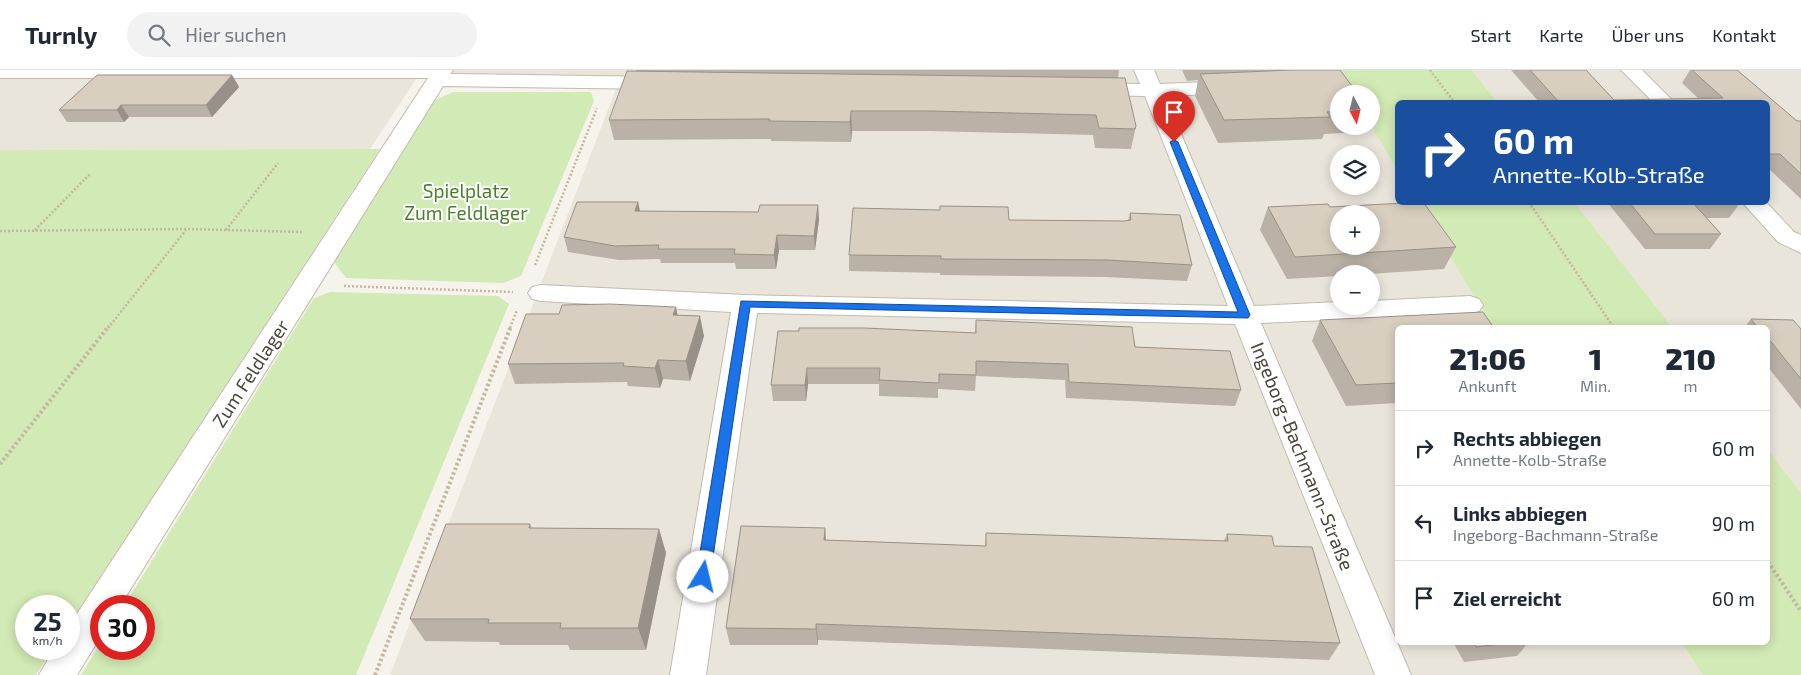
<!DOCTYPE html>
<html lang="de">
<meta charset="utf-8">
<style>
:root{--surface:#fff;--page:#f2f2f3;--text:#1f2937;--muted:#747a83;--line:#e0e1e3}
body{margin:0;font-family:"Exo 2",sans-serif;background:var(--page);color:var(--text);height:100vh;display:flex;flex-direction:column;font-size:19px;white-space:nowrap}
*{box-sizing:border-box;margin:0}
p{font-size:16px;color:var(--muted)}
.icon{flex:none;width:28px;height:28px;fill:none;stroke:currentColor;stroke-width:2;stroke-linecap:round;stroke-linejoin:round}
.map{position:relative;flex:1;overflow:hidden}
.details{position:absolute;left:1395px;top:255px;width:375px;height:320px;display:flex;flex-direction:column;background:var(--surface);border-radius:8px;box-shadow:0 2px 12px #0003}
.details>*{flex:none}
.banner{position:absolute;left:1395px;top:30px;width:375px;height:105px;border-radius:8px;box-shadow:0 2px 12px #0003;background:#1a4fa0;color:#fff;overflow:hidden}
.needle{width:32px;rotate:173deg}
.buttons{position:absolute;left:1330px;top:15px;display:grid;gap:10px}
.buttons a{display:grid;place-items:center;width:50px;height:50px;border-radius:50%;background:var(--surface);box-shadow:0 2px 12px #0003;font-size:25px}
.speed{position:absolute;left:15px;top:525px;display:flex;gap:10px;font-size:25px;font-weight:700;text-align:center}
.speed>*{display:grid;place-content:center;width:65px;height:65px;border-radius:50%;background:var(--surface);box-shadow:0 2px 12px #0003;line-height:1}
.speed small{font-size:12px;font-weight:400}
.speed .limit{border:8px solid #d22;background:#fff;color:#111}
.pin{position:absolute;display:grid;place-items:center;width:42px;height:42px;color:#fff;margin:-51px -21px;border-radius:50% 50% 50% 0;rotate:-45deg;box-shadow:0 0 5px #0007}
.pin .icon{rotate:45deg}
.me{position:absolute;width:55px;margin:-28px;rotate:9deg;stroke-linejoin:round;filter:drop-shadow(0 0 4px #0008)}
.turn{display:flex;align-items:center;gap:18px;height:105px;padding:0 15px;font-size:22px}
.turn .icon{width:65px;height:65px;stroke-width:2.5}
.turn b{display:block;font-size:35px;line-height:42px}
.eta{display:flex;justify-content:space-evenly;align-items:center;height:85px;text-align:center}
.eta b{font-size:30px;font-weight:800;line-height:35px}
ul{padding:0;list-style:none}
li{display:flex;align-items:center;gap:15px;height:75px;padding:0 15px;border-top:1px solid var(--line)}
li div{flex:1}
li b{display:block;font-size:19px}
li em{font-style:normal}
header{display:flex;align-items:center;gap:30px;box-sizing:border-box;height:70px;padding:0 25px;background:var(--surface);border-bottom:1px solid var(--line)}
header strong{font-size:24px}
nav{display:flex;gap:28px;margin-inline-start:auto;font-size:18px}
.search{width:350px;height:45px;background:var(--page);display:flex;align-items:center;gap:12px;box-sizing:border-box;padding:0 18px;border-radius:28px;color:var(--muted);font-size:19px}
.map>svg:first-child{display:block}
.residential{fill:#eae5da;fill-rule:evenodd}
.green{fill:#d2eab5}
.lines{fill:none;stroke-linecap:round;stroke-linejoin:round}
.minor-casing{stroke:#c2bbae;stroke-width:2}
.path-far1{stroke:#c4b79f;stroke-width:2.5;stroke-dasharray:2 2;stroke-linecap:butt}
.path{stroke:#c4b79f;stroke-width:4;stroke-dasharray:2.5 2.5;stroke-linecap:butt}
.minor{fill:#fff;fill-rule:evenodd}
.wall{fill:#bab2a6}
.shaded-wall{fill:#979187}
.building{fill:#d8cfc1;stroke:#979187;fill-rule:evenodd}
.route{fill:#1a73e8;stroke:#114b97}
.labels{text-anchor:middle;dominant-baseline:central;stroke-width:4;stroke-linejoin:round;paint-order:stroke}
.park-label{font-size:19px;fill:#4a7f2a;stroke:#fff}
.street-label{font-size:19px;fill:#4b4439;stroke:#fff}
</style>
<header>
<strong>Turnly</strong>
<div class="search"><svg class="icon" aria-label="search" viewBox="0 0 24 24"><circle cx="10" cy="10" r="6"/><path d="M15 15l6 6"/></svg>Hier suchen</div>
<nav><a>Start</a><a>Karte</a><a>Über uns</a><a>Kontakt</a></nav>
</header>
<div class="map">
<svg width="1801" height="605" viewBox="0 0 1801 605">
<rect width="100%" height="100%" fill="#f6f3ec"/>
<!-- residential -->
<path class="residential" d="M 0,0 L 1337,0 L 1339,56 L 1371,56 L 1397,100 L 1398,132 L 1417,133 L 1493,257 L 1398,258 L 1398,572 L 1682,573 L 1702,605 L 390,605 L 621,6 L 418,6 L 370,79 L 0,80 ZM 1339,84 L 1371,84 L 1371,116 L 1339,116 ZM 1339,144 L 1371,144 L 1371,176 L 1339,176 ZM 1339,204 L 1371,204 L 1371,236 L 1339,236 Z
M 1472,0 L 1801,0 L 1801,423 L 1768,380 L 1768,258 L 1672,257 L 1575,133 L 1768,132 L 1768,32 L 1497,32 Z"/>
<!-- green -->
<path class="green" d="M 1337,0 L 1472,0 L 1497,32 L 1398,32 L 1397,100 L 1371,56 L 1371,24 L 1352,24 Z
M 453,22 L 591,22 L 594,31 L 521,206 L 503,213 L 346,208 L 334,192 L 435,30 Z
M 380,79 L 69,555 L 69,536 L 26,536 L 26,579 L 53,579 L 36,605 L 0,605 L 0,80 Z
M 1417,133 L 1575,133 L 1672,257 L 1493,257 Z
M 330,222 L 498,226 L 509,234 L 356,605 L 81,605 L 101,572 L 101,579 L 144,579 L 144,536 L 124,536 L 314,228 Z
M 1768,380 L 1801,423 L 1801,605 L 1702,605 L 1682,573 L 1768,572 Z"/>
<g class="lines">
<!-- minor casing -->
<g class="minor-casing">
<path id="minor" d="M 0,0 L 453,0 L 450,4 L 660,7 L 667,9 L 670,13 L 667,17 L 660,19 L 443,16 L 120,536 L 101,536 L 101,566 L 77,605 L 39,605 L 54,579 L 69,579 L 69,556 L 428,8 L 0,8 Z
M 1134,0 L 1154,0 L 1160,14 L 1233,11 L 1240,13 L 1243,17 L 1240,21 L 1233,23 L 1165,26 L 1254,236 L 1339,232 L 1339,236 L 1371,236 L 1371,231 L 1470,226 L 1479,229 L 1483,235 L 1479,241 L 1470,244 L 1261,253 L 1411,605 L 1375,605 L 1235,254 L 757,243 L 706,605 L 670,605 L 731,242 L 541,231 L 532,229 L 528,223 L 532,217 L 541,215 L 745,225 L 1228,236 L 1145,26 L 1091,25 L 1084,23 L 1081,19 L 1084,15 L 1091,13 L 1140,14 Z
M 1621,0 L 1642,0 L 1674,32 L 1653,32 Z
M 1742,132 L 1766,132 L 1794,162 L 1801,165 L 1801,183 L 1778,172 Z"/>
</g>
<!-- path-far1 -->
<path class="path-far1" d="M 1430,0 L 1454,32
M 1529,132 L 1614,258
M 35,160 L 91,103
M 226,160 L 278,93
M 0,161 L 187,159 L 304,162
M 535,195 L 597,38
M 344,216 L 513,222
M 108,258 L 186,160
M 510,258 L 517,240"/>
<!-- path -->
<path class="path" d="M 0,394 L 109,256
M 1768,492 L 1801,541
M 375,605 L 511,256"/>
<!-- minor -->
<use href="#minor" class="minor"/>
</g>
<!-- wall -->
<path class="wall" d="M 636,0 L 1119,0 L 1118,8 L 1136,56 L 1131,79 L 1095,78 L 1093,65 L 929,61 L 852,61 L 851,72 L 771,71 L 771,69 L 614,70 L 609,50 L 636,1 Z
M 1182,0 L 1340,0 L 1339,56 L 1364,56 L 1362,62 L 1324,64 L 1322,69 L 1218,73 L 1195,26 L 1198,10 L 1187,11 Z
M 1511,0 L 1586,0 L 1614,30 L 1699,29 L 1682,13 L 1690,0 L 1737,0 L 1797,51 L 1801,51 L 1801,129 L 1769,99 L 1768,99 L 1768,32 L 1539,32 Z
M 232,5 L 239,17 L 212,47 L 129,47 L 124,52 L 67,52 L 59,40 Z
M 638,132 L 640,141 L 758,142 L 818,135 L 819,150 L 815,180 L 779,180 L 776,199 L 736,199 L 735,193 L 661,193 L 660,189 L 619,190 L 568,182 L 564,167 Z
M 1607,132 L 1740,132 L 1740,133 L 1729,148 L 1707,148 L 1721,164 L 1710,179 L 1645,179 Z
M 1268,137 L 1330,137 L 1456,177 L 1444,199 L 1369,204 L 1339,204 L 1339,206 L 1287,209 L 1260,160 Z
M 1130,143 L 1192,195 L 1187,211 L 1105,207 L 940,205 L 940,203 L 849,201 L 849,185 L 1009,150 L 1124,151 L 1128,151 Z
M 677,245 L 704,266 L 690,311 L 663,309 L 660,318 L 628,316 L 627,312 L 515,314 L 508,294 Z
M 1751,249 L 1801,259 L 1801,339 L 1768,297 L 1768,258 L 1744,258 Z
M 976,250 L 1135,277 L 1241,320 L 1235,336 L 1066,328 L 1065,310 L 976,306 L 975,321 L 938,319 L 938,328 L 879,326 L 879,314 L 808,314 L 806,331 L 773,331 L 771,315 L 778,261 L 975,263 Z
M 1320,250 L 1398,258 L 1398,333 L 1346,336 L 1312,271 Z
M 530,454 L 532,458 L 659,459 L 666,483 L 646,580 L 570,580 L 568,575 L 500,575 L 499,572 L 425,571 L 410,549 Z
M 825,458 L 826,470 L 985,476 L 986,463 L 1224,471 L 1227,464 L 1274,476 L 1340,573 L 1329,590 L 818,570 L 818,575 L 730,575 L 726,558 Z
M 1453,572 L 1529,572 L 1517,586 L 1464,592 Z"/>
<!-- shaded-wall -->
<path class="shaded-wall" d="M 232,5 L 239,17 L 212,47 L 206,35 Z
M 121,35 L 129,47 L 124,52 L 117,40 Z
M 851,41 L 852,61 L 851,72 L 850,52 Z
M 638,132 L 641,146 L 635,141 Z
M 818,135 L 819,150 L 815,180 L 814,166 Z
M 777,165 L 779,180 L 776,199 L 774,185 Z
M 676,237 L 680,257 L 673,245 Z
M 700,246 L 704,266 L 690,311 L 686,291 Z
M 658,290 L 663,309 L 660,318 L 655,298 Z
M 807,298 L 808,314 L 806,331 L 805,315 Z
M 825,458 L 826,475 L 824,470 Z
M 659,459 L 666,483 L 646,580 L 638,558 Z
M 816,554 L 818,570 L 818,575 L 816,559 Z"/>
<!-- building -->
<path class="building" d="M 1291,0 L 1340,0 L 1358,24 L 1339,24 L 1339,41 L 1327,42 L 1330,47 L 1224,50 L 1200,4 Z
M 1530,0 L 1586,0 L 1614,30 L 1723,28 L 1692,0 L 1737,0 L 1797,51 L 1801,51 L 1801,104 L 1780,84 L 1768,84 L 1768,32 L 1559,32 Z
M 627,1 L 1125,8 L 1136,56 L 1135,59 L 1099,58 L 1096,45 L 930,41 L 851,41 L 850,52 L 769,51 L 770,49 L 609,50 Z
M 97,5 L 232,5 L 206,35 L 121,35 L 117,40 L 59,40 Z
M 577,132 L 638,132 L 635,141 L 758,142 L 760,135 L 818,135 L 814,166 L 777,165 L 774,185 L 734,184 L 735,179 L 658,179 L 659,175 L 615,176 L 564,167 Z
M 1423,132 L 1456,177 L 1295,187 L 1268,137 L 1328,134 L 1330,137 ZM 1339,144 L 1371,144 L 1371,176 L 1339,176 Z
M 1629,132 L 1740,132 L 1740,133 L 1693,133 L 1721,164 L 1655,164 Z
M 940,136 L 1008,137 L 1009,150 L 1124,151 L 1131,150 L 1130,143 L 1180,145 L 1192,195 L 1108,190 L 941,189 L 941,186 L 849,185 L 853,138 L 940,140 Z
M 610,234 L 676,237 L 673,245 L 700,246 L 686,291 L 658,290 L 655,298 L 623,296 L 624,293 L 508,294 L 526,244 L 559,244 L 562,235 Z
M 1483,242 L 1494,258 L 1398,258 L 1398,313 L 1356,315 L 1320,250 Z
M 1751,249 L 1793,250 L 1801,259 L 1801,309 L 1768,268 L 1768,258 L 1758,258 Z
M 976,250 L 1132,257 L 1135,277 L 1230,281 L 1241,320 L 1069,312 L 1068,294 L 976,291 L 976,305 L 939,304 L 939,313 L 879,310 L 880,298 L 807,298 L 805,315 L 771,315 L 778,261 L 799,261 L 799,258 L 864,258 L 976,263 Z
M 446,454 L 530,454 L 529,458 L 659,459 L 638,558 L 560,558 L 561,553 L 488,553 L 489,549 L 410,549 Z
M 741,456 L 825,458 L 824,470 L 986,476 L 986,463 L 1228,471 L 1227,464 L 1272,466 L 1274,476 L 1312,477 L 1340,573 L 816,554 L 816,559 L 726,558 Z
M 1474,572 L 1514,572 L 1476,577 Z"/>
<!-- route -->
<path class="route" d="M 1174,70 L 1178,72 L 1250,245 L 1248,248 L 750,237 L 710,507 L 708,512 L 703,513 L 698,512 L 696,507 L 741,231 L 1238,242 L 1170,72 Z"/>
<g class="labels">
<!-- park labels -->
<g class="park-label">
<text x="466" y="120">Spielplatz<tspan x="466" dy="22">Zum Feldlager</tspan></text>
</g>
<!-- street labels -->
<g class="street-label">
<text transform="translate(250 303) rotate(-57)">Zum Feldlager</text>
<text transform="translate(1303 386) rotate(68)">Ingeborg-Bachmann-Straße</text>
</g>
</g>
</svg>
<div class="buttons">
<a><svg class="needle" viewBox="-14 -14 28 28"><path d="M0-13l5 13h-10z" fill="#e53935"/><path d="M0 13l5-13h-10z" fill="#747a83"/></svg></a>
<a><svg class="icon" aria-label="layers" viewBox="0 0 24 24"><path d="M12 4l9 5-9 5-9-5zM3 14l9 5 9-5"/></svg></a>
<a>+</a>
<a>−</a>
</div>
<div class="speed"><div>25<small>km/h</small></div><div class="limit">30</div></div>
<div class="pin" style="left:1174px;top:72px;background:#d93025"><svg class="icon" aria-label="arrive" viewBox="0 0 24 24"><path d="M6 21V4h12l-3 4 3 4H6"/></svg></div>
<svg class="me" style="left:703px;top:507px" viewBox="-20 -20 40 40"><circle r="19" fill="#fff"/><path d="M0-13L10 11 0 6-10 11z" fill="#1a73e8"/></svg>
<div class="banner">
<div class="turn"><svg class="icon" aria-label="right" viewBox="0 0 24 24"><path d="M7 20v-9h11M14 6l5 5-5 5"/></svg><div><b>60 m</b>Annette-Kolb-Straße</div></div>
</div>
<section class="details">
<div class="eta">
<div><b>21:06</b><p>Ankunft</p></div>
<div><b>1</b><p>Min.</p></div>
<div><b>210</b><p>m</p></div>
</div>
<ul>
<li><svg class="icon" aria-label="right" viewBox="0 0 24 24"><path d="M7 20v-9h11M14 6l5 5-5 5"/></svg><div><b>Rechts abbiegen</b><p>Annette-Kolb-Straße</p></div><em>60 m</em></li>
<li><svg class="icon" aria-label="left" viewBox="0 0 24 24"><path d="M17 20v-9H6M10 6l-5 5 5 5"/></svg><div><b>Links abbiegen</b><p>Ingeborg-Bachmann-Straße</p></div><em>90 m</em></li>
<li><svg class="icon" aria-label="arrive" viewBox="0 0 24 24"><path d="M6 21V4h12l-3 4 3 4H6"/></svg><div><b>Ziel erreicht</b></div><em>60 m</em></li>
</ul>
</section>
</div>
